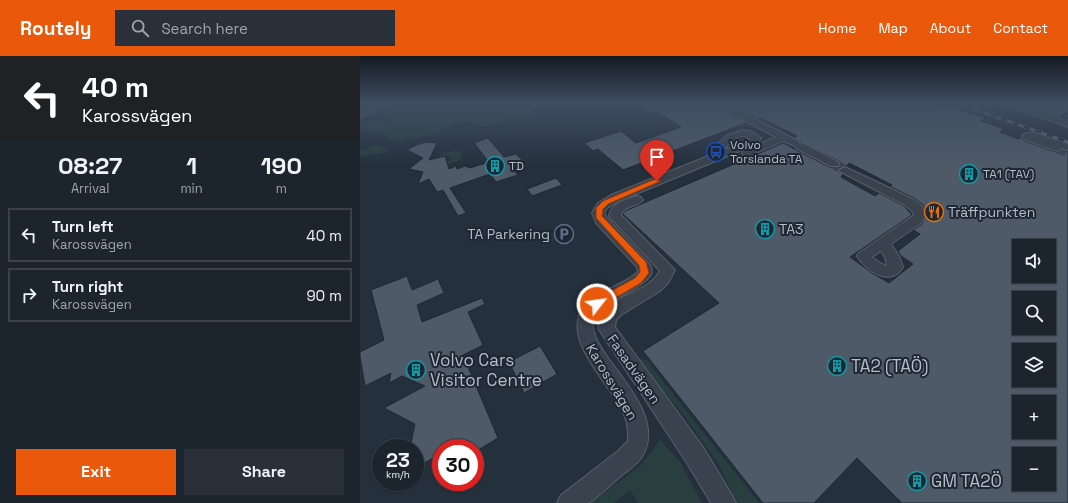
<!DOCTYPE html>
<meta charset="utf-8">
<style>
:root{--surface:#1c242e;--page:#29303a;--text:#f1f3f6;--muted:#a0a4aa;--line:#3a414a;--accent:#ea580c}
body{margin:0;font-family:"Space Grotesk",sans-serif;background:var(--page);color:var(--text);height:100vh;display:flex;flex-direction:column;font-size:15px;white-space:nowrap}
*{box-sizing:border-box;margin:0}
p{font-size:13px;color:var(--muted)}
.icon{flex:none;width:22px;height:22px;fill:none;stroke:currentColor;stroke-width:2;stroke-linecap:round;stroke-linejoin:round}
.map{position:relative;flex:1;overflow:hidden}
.drawer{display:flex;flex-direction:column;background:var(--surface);width:360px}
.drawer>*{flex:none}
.guide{background:#202124;color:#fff;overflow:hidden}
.tools{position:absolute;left:652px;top:183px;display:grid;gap:8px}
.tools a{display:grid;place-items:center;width:44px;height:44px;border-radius:0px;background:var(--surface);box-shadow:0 1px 3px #0004,0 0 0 1px var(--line);font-size:20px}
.speed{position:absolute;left:12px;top:383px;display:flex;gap:8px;font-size:20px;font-weight:700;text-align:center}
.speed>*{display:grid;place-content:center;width:52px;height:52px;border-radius:50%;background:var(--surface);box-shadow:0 1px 3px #0004,0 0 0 1px var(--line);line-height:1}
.speed small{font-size:10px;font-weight:400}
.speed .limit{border:6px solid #d22;background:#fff;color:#111}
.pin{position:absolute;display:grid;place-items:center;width:34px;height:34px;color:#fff;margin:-41px -17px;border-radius:50% 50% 50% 0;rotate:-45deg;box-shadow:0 0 4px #0007}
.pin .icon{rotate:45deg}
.me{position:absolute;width:44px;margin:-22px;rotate:60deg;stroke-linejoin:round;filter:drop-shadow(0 0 3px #0008)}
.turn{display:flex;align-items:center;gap:14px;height:84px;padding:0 16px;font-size:18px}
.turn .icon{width:52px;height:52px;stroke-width:2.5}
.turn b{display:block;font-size:28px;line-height:34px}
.eta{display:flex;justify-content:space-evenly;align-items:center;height:68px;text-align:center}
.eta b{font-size:24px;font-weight:700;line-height:28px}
.button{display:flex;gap:8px;margin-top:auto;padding:8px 16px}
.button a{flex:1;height:46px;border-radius:0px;background:var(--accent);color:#fff;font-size:16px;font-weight:700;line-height:46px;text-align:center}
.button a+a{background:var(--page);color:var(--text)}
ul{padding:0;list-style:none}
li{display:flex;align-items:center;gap:12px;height:54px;margin:0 8px 6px;padding:0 8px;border:2px solid var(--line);border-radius:0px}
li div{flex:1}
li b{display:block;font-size:15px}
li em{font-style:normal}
header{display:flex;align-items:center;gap:24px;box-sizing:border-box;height:56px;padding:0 20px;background:var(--accent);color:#fff}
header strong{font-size:19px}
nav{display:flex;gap:22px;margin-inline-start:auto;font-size:14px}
.search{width:280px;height:36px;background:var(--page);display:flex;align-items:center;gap:10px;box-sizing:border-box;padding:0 14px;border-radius:0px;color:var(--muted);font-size:15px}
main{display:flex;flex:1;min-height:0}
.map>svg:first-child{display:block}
.green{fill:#283e3f}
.building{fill:#4e5a68;stroke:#202934;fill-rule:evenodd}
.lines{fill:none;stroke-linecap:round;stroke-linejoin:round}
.minor-tunnel{stroke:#3b4552;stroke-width:10;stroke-dasharray:10 5;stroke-linecap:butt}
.minor-casing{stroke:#57606b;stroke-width:2}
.minor{fill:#39424d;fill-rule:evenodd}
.rail-casing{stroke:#5c6674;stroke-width:3}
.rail{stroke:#1e2732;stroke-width:2;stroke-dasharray:6;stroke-linecap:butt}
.route{fill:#ea580c;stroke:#983908}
.labels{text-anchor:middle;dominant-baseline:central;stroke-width:4;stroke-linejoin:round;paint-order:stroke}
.far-poi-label{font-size:12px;fill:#b5bdc8;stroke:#1e2732;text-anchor:start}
.poi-label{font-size:14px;fill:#b5bdc8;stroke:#1e2732;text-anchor:start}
.street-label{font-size:14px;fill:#b5bdc8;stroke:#1e2732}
.near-poi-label{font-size:17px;fill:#b5bdc8;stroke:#1e2732;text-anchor:start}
</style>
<header>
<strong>Routely</strong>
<div class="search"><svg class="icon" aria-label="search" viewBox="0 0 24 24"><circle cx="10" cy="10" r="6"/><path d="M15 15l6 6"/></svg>Search here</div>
<nav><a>Home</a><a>Map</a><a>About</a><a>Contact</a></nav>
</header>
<main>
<section class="drawer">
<div class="guide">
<div class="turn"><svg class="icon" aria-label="left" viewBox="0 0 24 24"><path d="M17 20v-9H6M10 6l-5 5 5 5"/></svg><div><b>40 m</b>Karossvägen</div></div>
</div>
<div class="eta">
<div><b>08:27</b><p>Arrival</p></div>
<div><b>1</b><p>min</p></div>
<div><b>190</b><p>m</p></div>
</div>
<ul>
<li><svg class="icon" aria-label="left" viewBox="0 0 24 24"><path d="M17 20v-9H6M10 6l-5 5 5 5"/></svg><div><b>Turn left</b><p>Karossvägen</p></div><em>40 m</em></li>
<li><svg class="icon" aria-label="right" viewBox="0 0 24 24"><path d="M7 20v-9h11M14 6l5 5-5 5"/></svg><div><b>Turn right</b><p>Karossvägen</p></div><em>90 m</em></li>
</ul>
<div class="button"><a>Exit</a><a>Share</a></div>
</section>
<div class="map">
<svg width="708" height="447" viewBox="0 0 708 447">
<rect width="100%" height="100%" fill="#25303d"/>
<!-- green -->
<path class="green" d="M 41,47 L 164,47 L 176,58 L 175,60 L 151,63 L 127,70 L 117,70 L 112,65 L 97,66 L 90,68 L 76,79 L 60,81 L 41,86 L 33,85 L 24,77 L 0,74 L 0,68 C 12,61 20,69 32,67 L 32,64 L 22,58 Z
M 16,89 L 28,93 L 29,96 L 0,101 L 0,95 Z
M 95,94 L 101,96 L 103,100 L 98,105 L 86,109 L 84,107 L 90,104 L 90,101 L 87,100 L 80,101 L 79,99 Z
M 281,303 L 287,305 L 399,447 L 378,447 L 358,407 L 324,360 L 279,306 Z
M 300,384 L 320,406 L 342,447 L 278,447 L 270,434 L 254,447 L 231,447 L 281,409 Z"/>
<!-- building -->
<path class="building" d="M 276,47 L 353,47 L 376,62 L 381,62 L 386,67 L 263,114 L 238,93 L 233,95 L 224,87 L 261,75 L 276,87 L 321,71 L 297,55 L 291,57 Z
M 398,47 L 553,47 L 560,50 L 565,47 L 572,47 L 589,53 L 593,51 L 626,62 L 621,65 L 644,73 L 640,76 L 659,83 L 661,81 L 665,85 L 692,95 L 698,96 L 702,94 L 708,95 L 708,447 L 542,447 L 497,402 L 454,447 L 403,447 L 283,295 L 359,247 L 263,158 L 265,155 L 423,87 L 469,111 L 478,112 L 480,109 L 479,105 L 440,86 L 434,82 L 437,80 L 401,62 L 398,63 L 390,59 L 385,58 L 383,55 ZM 489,107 L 532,129 L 529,130 L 554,142 L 563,149 L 567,158 L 561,169 L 553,174 L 560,178 L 538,195 L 541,200 L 553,208 L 529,227 L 512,217 L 490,201 L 552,159 L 544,150 L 519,137 L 515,140 L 481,121 L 483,118 L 478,114 L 484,110 L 487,110 ZM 659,190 L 689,190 L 689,220 L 659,220 ZM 659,242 L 689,242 L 689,272 L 659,272 ZM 659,294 L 689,294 L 689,324 L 659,324 ZM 659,346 L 689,346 L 689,376 L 659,376 ZM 659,398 L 689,398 L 689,428 L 659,428 Z
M 661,47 L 708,47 L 708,55 L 700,61 Z
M 128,82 L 144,101 L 156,98 L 162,104 L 157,106 L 160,109 L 152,112 L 158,119 L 136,126 L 130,118 L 90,132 L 106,157 L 98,160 L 83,134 L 77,136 L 69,123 L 58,128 L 63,116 L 49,113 L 63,102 L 47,94 L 56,89 L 66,86 L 77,87 L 69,104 L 85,100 L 89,113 L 96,110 L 97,113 L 105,110 L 110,112 L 129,106 L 114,87 Z
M 196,122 L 202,129 L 172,140 L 167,133 Z
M 47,220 L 52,234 L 78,223 L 84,237 L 57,249 L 62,266 L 122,242 L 125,248 L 108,256 L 123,289 L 103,299 L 138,382 L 115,396 L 115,392 L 81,392 L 81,397 L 55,413 L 55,392 L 50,392 L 55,368 L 24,352 L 65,330 L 42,320 L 29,327 L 31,317 L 5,330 L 0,300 L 0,296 L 24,284 L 11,234 Z
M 180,290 L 197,318 L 164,337 L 149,306 Z"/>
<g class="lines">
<!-- minor-tunnel -->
<path class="minor-tunnel" d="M 697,92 L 708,96
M 474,108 L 485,114"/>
<!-- minor casing -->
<g class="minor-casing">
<path id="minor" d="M 16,47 L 27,47 L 0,62 L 0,55 Z
M 354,47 L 365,47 L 373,52 L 384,47 L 397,47 L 380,55 L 383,57 L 384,60 L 389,60 L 438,85 L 439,87 L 444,88 L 478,106 L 479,108 L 478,110 L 470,110 L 436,92 L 435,90 L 423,85 L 391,99 L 383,99 L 382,97 L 383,95 L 416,81 L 383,64 L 382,61 L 377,61 Z
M 641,47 L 655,47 L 708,65 L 708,71 Z
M 383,74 L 393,76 L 401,82 L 397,88 L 259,145 L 247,152 L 244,157 L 247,162 L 291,210 L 292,217 C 280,238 234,244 233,269 C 233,281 242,293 248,302 C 267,328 304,369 281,402 C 276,409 268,415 261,420 C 254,426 235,444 228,447 C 222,447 205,447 197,447 L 201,439 L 258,395 L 268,385 C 268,375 268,368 264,358 C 252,329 199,283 224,251 C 237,233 262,231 278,216 L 277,211 L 236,167 L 232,157 L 238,147 L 251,139 L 346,101 L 357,88 L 368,79 ZM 380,80 L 386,80 L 390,83 L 362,95 L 370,87 Z
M 673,76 L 708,88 L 708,94 L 702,92 L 697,95 L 693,94 L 666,84 L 662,80 L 664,78 Z
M 485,111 L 553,143 L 562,150 L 566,159 L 560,168 L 531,188 L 539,200 L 543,211 C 531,232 506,215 497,200 L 499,197 L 550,162 L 554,159 L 552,155 L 545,149 L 481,116 L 479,114 ZM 521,195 L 525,201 L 527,210 L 520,207 L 512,201 Z
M 277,140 L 281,141 L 283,144 C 278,151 264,149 261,159 L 315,214 L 308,227 L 300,235 L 261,259 L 256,264 L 255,271 L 343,391 L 372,439 L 376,447 L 351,447 L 327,407 L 238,272 C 249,233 283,243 300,215 L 249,160 C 251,147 266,143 277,140 Z"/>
</g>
<!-- minor -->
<use href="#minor" class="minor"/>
<!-- rail casing -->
<g class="rail-casing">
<path id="rail" d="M 596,47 L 708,86"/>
</g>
<!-- rail -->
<use href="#rail" class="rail"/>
</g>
<!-- sky -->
<linearGradient id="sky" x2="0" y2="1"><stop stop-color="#141a22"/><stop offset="0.43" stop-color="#404e62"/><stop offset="1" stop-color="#404e62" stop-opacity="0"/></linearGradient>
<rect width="708" height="110" fill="url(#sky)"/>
<!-- route -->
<path class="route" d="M 295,123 L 301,125 L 248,148 L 243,153 L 242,160 L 286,206 L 289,217 L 281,227 L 240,251 L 233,251 L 232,248 L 233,245 L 275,222 L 280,216 L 279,209 L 236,162 L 236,152 L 243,145 Z"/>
<!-- icons -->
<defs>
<g id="bus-ring" transform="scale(1)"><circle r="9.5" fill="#1e2732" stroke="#1a4fb4" stroke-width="1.5"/><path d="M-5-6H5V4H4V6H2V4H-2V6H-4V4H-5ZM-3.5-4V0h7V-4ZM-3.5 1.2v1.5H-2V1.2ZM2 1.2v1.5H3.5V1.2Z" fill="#1a4fb4"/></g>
<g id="building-ring" transform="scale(1)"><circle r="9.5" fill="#1e2732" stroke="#0f9aa8" stroke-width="1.5"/><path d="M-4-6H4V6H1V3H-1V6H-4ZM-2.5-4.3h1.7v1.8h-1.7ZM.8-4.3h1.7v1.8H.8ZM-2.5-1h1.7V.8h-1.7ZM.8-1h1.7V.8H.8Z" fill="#0f9aa8"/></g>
<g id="restaurant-ring" transform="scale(1)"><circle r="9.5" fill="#1e2732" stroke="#e8710a" stroke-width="1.5"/><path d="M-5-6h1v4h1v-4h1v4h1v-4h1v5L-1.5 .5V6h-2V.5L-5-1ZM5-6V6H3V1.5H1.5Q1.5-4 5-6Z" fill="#e8710a"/></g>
<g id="parking-ring" transform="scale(1)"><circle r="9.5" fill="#1e2732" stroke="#5c6f8a" stroke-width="1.5"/><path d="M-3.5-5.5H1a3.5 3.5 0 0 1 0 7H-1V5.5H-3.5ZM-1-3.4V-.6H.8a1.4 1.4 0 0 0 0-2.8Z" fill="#5c6f8a"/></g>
</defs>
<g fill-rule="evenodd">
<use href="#bus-ring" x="356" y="96"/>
<use href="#building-ring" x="135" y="110"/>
<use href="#building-ring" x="609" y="118"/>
<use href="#restaurant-ring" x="574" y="156"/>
<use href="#building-ring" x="405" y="173"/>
<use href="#parking-ring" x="204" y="178"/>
<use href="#building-ring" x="477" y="310"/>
<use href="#building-ring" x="56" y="314"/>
<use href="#building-ring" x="557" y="425"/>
</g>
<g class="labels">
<!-- far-poi labels -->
<g class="far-poi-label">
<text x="370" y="89">Volvo<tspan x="370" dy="14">Torslanda TA</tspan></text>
<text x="149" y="110">TD</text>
<text x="623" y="118">TA1 (TAV)</text>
</g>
<!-- poi labels -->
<g class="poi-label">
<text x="588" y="156">Träffpunkten</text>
<text x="419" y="173">TA3</text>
<text x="190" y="178" text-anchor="end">TA Parkering</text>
</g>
<!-- street labels -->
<g class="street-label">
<text transform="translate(274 313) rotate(55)">Fasadvägen</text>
<text transform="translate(252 326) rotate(59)">Karossvägen</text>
</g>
<!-- near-poi labels -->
<g class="near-poi-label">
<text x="70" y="304">Volvo Cars<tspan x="70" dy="20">Visitor Centre</tspan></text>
<text x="491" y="310">TA2 (TAÖ)</text>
<text x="571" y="425">GM TA2Ö</text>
</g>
</g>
</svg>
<div class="tools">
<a><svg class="icon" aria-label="sound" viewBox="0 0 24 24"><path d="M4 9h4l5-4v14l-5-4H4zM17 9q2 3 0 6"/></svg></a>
<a><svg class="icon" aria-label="search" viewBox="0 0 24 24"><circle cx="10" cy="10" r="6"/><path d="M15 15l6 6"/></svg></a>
<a><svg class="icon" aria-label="layers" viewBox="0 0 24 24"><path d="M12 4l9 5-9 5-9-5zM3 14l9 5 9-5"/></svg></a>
<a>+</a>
<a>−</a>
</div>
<div class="speed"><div>23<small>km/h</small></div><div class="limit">30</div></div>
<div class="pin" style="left:297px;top:125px;background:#d93025"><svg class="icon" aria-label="arrive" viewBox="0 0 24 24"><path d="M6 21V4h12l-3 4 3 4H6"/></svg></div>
<svg class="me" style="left:237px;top:248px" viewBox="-20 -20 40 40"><circle r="17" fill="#ea580c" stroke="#fff" stroke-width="3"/><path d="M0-11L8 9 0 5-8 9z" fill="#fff"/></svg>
</div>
</main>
